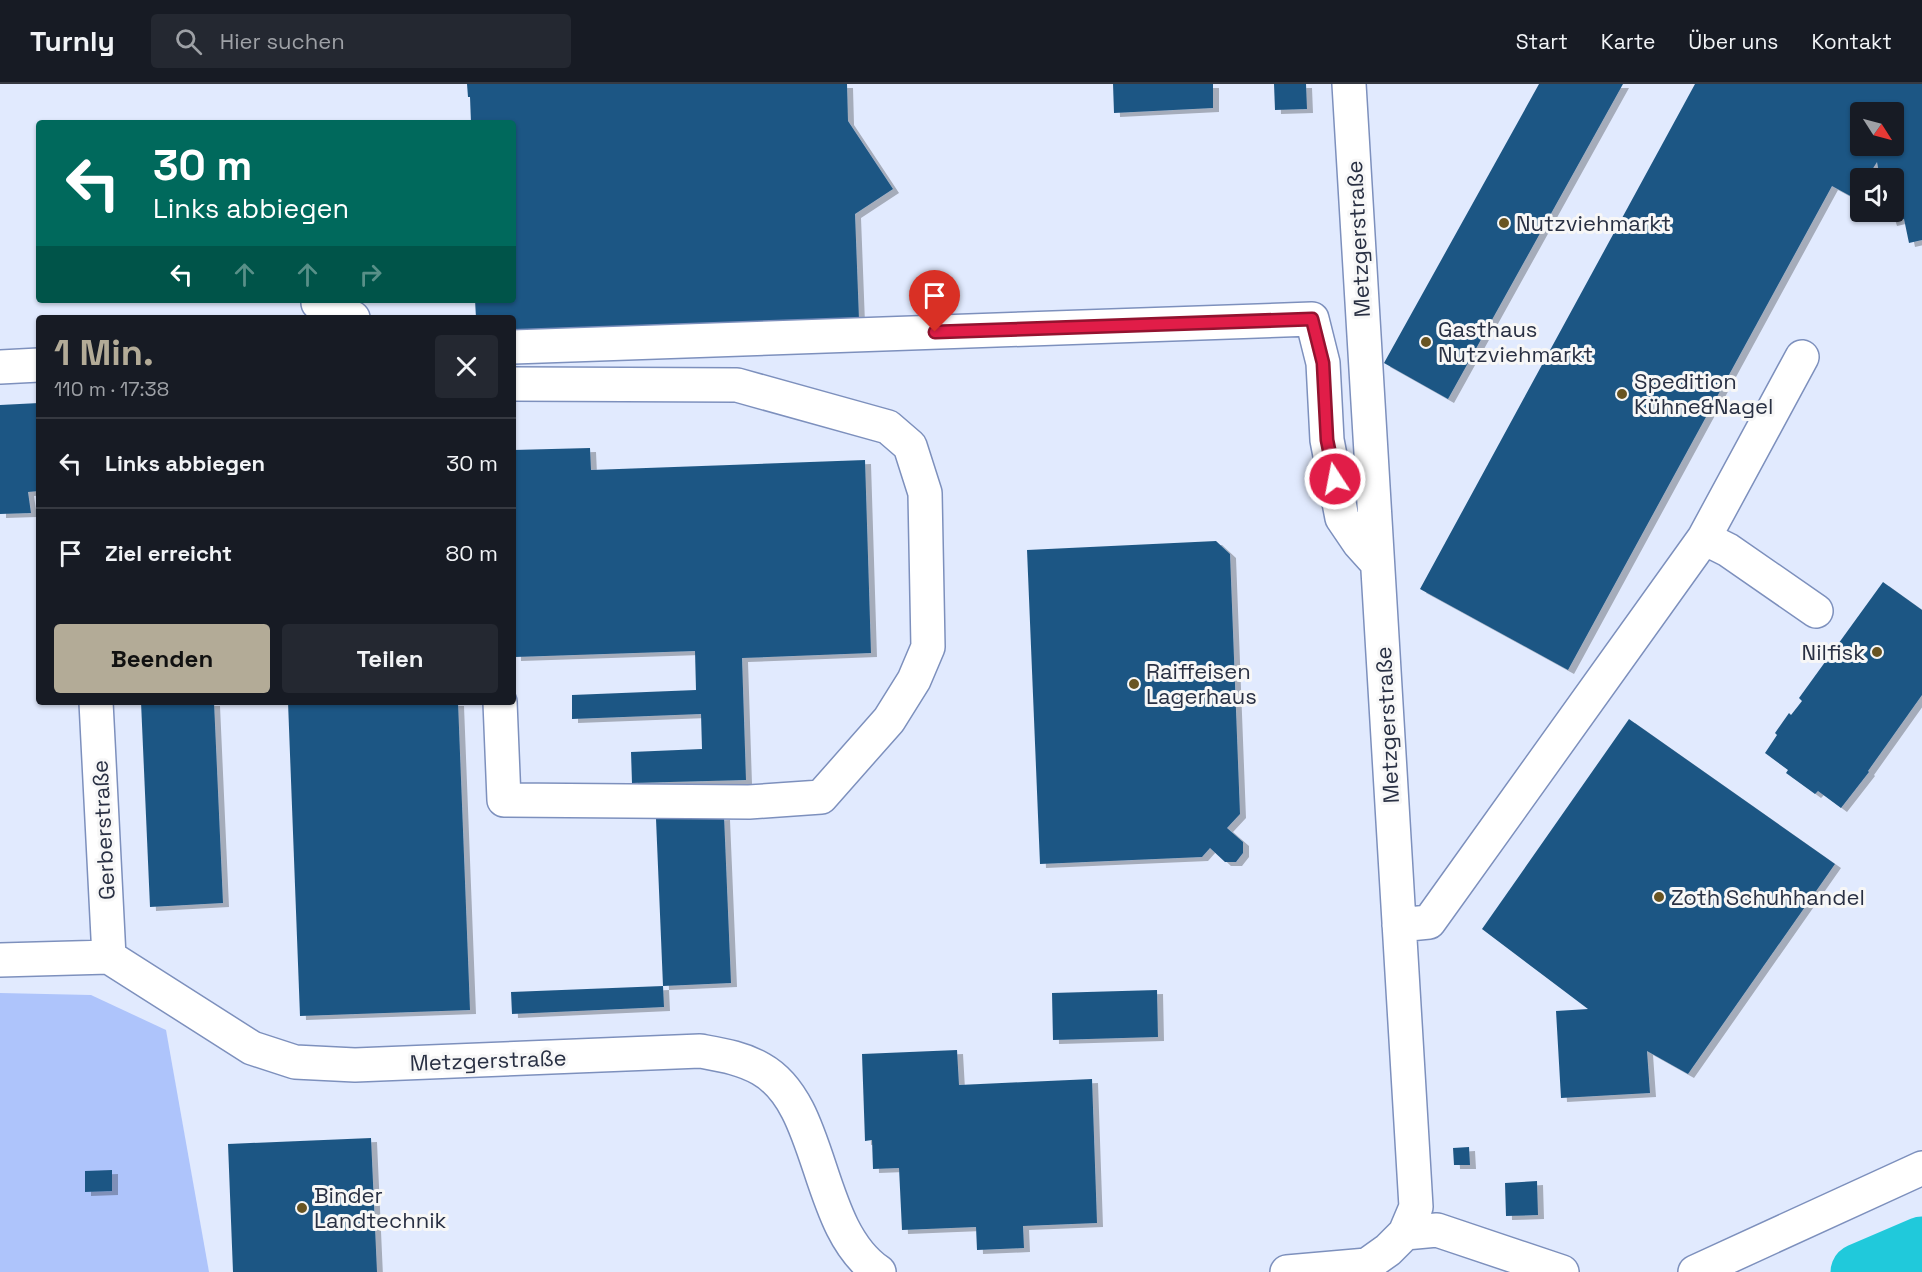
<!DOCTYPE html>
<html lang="de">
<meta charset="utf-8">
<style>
:root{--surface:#171b24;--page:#242831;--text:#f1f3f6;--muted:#9ea1a6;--line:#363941;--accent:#b3ab97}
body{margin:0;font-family:"Space Grotesk",sans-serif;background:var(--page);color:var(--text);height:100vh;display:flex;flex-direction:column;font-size:22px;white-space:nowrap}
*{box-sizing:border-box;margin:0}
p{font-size:20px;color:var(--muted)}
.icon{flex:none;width:33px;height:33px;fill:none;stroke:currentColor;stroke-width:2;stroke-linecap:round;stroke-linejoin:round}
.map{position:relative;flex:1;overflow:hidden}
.side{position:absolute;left:36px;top:231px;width:480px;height:390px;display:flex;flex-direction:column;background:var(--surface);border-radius:6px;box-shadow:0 2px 4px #0004}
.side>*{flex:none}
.hud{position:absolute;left:36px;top:36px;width:480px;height:183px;border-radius:6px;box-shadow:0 2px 4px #0004;background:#00695c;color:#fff;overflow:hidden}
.needle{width:39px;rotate:126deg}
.controls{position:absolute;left:1850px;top:18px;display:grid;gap:12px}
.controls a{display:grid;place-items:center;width:54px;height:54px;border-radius:6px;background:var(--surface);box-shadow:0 2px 4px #0004;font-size:30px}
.pin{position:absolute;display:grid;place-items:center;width:51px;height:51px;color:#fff;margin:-62px -26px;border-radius:50% 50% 50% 0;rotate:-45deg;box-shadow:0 0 6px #0007}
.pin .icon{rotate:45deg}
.me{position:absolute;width:66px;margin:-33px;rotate:349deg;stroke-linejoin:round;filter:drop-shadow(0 0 4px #0008)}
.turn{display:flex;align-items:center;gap:21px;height:126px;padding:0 18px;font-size:27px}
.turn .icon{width:78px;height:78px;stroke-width:2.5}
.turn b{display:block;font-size:42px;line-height:51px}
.lanes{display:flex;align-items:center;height:57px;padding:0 18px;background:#0003;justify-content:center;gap:30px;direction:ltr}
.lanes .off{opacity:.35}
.round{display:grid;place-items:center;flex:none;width:63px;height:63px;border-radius:6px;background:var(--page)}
.headline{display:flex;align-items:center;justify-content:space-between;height:102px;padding:0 18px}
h1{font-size:36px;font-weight:700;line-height:45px;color:var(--accent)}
.button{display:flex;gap:12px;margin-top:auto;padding:12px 18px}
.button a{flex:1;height:69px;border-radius:6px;background:var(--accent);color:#111;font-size:24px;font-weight:700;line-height:69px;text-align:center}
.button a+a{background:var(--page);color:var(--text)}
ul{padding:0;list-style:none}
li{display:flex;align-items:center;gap:18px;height:90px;padding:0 18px;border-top:2px solid var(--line)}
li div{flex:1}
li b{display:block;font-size:22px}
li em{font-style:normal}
header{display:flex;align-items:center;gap:36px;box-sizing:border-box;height:84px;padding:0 30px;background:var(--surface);border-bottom:2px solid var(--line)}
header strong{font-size:28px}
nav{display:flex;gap:33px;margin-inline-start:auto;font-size:21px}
.search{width:420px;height:54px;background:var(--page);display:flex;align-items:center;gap:15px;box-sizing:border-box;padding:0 21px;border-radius:6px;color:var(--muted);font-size:22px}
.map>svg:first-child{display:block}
.green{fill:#aec4fb}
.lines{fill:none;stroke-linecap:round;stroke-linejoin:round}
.river{stroke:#20c9db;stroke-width:57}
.building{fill:#1f5784;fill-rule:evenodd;filter:url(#shadow)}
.minor-casing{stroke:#7d90bd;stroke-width:36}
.minor{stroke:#fff;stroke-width:33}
.route-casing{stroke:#92132f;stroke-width:15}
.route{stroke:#e11d48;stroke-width:10}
.poi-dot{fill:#685422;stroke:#f7f7f7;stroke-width:2}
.labels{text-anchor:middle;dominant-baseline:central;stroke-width:6;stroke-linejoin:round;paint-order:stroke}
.poi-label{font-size:22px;fill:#293043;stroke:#f7f7f7;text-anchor:start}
.street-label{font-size:22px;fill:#293043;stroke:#f7f7f7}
</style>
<header>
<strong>Turnly</strong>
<div class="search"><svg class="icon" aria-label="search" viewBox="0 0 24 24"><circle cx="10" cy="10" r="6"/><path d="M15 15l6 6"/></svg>Hier suchen</div>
<nav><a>Start</a><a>Karte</a><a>Über uns</a><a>Kontakt</a></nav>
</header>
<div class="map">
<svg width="1922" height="1188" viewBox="0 0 1922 1188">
<defs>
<filter id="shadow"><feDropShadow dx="6" dy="4" stdDeviation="0" flood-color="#0004"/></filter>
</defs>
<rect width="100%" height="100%" fill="#e1eafe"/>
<!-- green -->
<path class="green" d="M 0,909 L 91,911 L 166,946 L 209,1188 L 0,1188 Z"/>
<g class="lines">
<!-- river -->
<path class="river" d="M 1859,1188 L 1922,1161"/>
</g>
<!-- building -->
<path class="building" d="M 467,0 L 847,0 L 848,37 L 893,105 L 855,130 L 859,235 L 513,248 L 513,234 L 476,234 L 475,216 L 513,216 L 513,39 L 471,39 L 470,13 L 468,13 Z
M 1113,0 L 1213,0 L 1213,24 L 1114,29 Z
M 1274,0 L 1306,0 L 1307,25 L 1275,26 Z
M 1539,0 L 1623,0 L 1448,315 L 1384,279 Z
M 1695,0 L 1922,0 L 1922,156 L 1909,159 L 1904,135 L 1891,138 L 1888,128 L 1893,128 L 1893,94 L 1880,94 L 1877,78 L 1867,94 L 1860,94 L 1860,108 L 1856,115 L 1832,102 L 1568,586 L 1420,505 ZM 1860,28 L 1893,28 L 1893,62 L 1860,62 Z
M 39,319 L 39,407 L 28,408 L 31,429 L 0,430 L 0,321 Z
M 590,364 L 591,386 L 865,376 L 871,569 L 742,574 L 746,696 L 632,699 L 631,668 L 702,665 L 701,630 L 572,635 L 572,611 L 696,606 L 695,567 L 515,573 L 513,366 Z
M 1216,457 L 1230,470 L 1240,730 L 1227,744 L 1243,758 L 1243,769 L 1236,778 L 1225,778 L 1210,764 L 1202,773 L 1040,780 L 1027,466 Z
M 1883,498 L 1922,526 L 1922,611 L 1868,687 L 1869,688 L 1841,724 L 1818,707 L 1815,710 L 1786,689 L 1788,686 L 1765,669 L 1777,651 L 1775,649 L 1789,629 L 1791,631 L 1802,617 L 1799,614 Z
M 141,618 L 214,618 L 223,819 L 150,823 Z
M 288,618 L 458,618 L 470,926 L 300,932 Z
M 1629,635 L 1835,780 L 1688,990 L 1647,967 L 1650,1009 L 1561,1014 L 1556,927 L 1588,925 L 1482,845 Z
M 724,732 L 731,899 L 663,902 L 656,735 Z
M 663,902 L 664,923 L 512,930 L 511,908 Z
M 1157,906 L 1158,953 L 1053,956 L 1052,909 Z
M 957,966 L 959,1001 L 1092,995 L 1097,1139 L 1023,1142 L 1024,1164 L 977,1166 L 976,1143 L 902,1146 L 899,1084 L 873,1085 L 872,1056 L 865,1057 L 862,970 Z
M 371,1054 L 377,1188 L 233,1188 L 228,1060 Z
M 1469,1063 L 1470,1081 L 1454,1081 L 1453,1064 Z
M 112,1086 L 112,1107 L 85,1108 L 85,1087 Z
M 1537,1097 L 1538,1131 L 1506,1132 L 1505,1099 Z"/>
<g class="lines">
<!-- minor casing -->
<g class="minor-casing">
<path id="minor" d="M 318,219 L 353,234
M 513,263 L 1312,235 L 1323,279 L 1327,356 L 1342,434 L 1359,459 L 1377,479
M 0,283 L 39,281
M 1704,454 L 1728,466 L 1816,527
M 96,618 L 109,873
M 500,618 L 504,716 L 749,718 L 821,713 L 889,636 L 914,596 L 928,563 L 925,409 L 910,362 L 888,343 L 737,301 L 513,300
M 1399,841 L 1429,838 L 1704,454 L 1802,273
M 0,876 L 109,873 L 252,964 L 295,978 L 355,981 L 700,967 C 722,971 742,974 761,985 C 825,1021 814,1144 879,1188
M 1405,1149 L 1437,1146 L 1562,1188
M 1287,1188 L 1367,1181 L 1388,1166 L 1405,1149 L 1416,1123 L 1349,0
M 1695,1188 L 1922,1084"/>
</g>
<!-- minor -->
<use href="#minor" class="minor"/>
</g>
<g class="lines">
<!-- route casing -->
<g class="route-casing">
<path id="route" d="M 935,248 L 1312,235 L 1323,279 L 1327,356 L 1335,395"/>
</g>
<!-- route -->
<use href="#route" class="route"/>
</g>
<!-- markers -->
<g class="poi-dot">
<circle cx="1504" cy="139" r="6"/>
<circle cx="1426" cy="258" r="6"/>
<circle cx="1622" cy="310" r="6"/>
<circle cx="1877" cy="568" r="6"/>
<circle cx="1134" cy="600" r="6"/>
<circle cx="1659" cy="813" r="6"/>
<circle cx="302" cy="1124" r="6"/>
</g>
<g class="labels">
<!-- poi labels -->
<g class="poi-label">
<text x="1516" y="139">Nutzviehmarkt</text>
<text x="1438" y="245">Gasthaus<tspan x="1438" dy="25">Nutzviehmarkt</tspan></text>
<text x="1634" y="297">Spedition<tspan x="1634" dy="25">Kühne&amp;Nagel</tspan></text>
<text x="1865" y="568" text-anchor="end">Nilfisk</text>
<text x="1146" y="587">Raiffeisen<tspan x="1146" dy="25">Lagerhaus</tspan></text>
<text x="1671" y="813">Zoth Schuhhandel</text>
<text x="314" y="1111">Binder<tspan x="314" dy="25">Landtechnik</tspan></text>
</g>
<!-- street labels -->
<g class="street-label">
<text transform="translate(1358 155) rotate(-93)">Metzgerstraße</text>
<text transform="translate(1387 641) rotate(-93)">Metzgerstraße</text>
<text transform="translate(103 746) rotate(-93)">Gerberstraße</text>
<text transform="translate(488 976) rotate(-2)">Metzgerstraße</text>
</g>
</g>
</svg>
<div class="controls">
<a><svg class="needle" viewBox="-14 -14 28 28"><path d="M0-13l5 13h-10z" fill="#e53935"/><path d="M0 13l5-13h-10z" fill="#9ea1a6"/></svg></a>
<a><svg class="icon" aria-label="sound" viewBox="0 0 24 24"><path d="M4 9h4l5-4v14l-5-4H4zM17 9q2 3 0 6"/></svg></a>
</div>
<div class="pin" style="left:935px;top:248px;background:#d93025"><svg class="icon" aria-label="arrive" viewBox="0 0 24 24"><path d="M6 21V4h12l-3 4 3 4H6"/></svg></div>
<svg class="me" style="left:1335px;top:395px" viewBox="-20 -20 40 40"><circle r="17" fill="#e11d48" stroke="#fff" stroke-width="3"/><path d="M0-11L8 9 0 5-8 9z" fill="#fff"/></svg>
<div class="hud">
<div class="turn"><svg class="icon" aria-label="left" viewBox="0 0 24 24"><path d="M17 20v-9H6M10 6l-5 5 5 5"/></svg><div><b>30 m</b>Links abbiegen</div></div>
<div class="lanes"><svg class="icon" aria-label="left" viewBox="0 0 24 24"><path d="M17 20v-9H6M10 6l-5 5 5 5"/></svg><svg class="icon off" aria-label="ahead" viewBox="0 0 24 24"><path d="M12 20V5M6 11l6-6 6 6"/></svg><svg class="icon off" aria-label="ahead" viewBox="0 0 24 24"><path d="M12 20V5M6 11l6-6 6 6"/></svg><svg class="icon off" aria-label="right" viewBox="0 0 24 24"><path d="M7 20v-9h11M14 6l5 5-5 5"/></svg></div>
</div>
<section class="side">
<div class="headline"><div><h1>1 Min.</h1><p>110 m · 17:38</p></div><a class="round"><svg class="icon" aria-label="close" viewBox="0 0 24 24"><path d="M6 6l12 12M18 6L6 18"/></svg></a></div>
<ul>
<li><svg class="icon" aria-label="left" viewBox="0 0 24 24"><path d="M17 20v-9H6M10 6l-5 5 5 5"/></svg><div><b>Links abbiegen</b></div><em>30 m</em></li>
<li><svg class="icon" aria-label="arrive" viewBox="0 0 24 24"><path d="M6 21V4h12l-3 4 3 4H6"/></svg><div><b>Ziel erreicht</b></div><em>80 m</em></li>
</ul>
<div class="button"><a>Beenden</a><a>Teilen</a></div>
</section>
</div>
